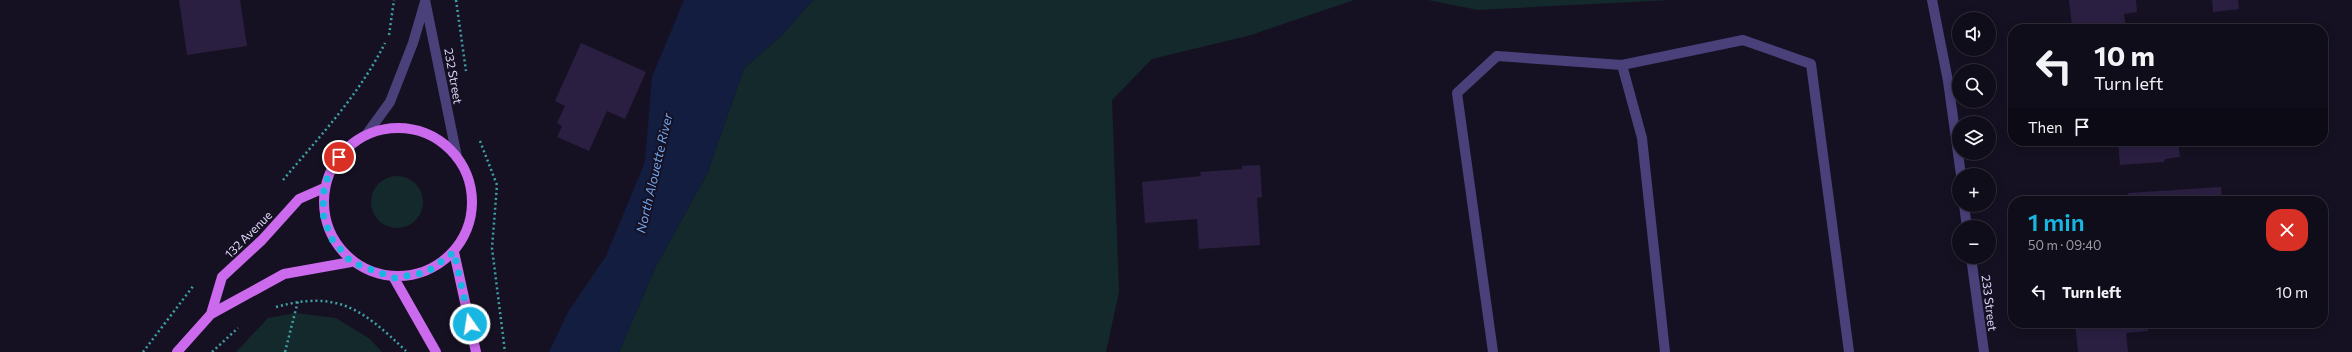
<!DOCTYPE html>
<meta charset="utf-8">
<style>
:root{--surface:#100d1a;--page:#191623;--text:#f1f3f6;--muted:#9c9ca2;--line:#302d39;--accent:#1ab6e2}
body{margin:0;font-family:Commissioner,sans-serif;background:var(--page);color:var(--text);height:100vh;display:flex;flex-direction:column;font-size:15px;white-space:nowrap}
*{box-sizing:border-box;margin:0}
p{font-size:13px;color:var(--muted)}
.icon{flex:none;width:22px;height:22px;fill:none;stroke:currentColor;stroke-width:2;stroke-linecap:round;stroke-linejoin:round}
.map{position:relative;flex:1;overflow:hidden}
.drawer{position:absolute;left:2008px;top:196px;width:320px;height:132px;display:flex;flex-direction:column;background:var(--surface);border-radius:16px;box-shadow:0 2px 10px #0003,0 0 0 1px var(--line)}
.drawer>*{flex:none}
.top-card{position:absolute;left:2008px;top:24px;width:320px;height:122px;border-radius:16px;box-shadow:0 2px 10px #0003,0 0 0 1px var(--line);background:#100d1a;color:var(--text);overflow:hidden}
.buttons{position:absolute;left:1952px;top:12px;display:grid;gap:8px}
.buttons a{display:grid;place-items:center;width:44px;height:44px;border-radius:50%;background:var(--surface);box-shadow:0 2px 10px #0003,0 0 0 1px var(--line);font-size:20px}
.pin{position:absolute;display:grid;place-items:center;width:34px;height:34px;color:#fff;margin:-17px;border:2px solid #fff;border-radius:50%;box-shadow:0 1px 4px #0007}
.me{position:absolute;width:44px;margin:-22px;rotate:347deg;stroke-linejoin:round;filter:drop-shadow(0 0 3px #0008)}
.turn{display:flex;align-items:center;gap:14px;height:84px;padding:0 20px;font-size:18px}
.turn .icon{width:52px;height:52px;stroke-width:2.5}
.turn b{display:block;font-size:28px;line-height:34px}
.then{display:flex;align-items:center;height:38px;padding:0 20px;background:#0003;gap:8px;font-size:15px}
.round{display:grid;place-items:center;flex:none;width:42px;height:42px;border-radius:16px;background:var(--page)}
.head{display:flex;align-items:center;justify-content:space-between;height:68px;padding:0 20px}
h1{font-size:24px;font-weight:600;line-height:30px;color:var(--accent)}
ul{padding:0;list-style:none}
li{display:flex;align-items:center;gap:12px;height:56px;padding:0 20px}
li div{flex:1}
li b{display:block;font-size:15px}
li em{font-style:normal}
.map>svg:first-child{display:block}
.green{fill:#14292b}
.water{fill:#121d40}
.building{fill:#2a1f41}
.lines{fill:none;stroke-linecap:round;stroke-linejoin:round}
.path{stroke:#3da2a8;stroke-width:2.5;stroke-dasharray:2 3;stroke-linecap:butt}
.minor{stroke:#4a417b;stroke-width:10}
.major{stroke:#cc6aee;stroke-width:10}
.route{stroke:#1ab6e2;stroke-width:7;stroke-dasharray:0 12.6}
.labels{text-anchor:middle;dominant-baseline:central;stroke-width:4;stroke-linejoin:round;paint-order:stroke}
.street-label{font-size:12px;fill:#ded6fa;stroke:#161122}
.water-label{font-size:13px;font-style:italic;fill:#70a5ee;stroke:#161122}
</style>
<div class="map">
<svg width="2352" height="352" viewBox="0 0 2352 352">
<rect width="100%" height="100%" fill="#161122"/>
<!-- green -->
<path class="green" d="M 813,0 L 1354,0 L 1251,35 L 1152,59 L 1112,100 L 1119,292 L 1106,352 L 619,352 L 656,266 L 707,174 L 744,68 L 781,36 Z
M 1428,0 L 1671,0 L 1478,10 Z
M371 202a26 26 0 1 1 52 0a26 26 0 1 1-52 0Z
M 296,313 L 336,318 L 370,339 L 382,352 L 236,352 L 268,318 Z"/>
<!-- water -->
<path class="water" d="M 684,0 L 813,0 L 781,36 L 744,68 L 707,174 L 656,266 L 619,352 L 549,352 L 568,312 L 606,256 L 645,162 L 652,77 Z"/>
<!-- building -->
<path class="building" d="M 179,0 L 240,0 L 247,46 L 187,55 Z
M 2069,0 L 2136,0 L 2137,12 L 2124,14 L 2126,29 L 2067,29 L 2067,27 L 2072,26 Z
M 2212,0 L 2238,0 L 2239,9 L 2213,12 Z
M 581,43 L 646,72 L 625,119 L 607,111 L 589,151 L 557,137 L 562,126 L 557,123 L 565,106 L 555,101 Z
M 2118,141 L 2178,141 L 2180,157 L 2165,159 L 2164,162 L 2120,165 Z
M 1260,165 L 1262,197 L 1257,198 L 1260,245 L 1199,249 L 1197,219 L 1145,223 L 1142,182 L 1201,176 L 1200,172 L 1242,169 L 1242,166 Z
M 2221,187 L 2222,201 L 2129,201 L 2128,193 Z
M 2075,323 L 2147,323 L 2148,331 L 2126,333 L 2128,352 L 2078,352 Z"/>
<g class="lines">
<!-- path -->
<path class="path" d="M 456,0 L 466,71
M 389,35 L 394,0
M 480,141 L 497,185 L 492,248 L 505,352
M 283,180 C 320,136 359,95 385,43
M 276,307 C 338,290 362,309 406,351
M 143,352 L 194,285
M 212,352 L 238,328
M 285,352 L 298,301"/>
<!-- minor -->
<path class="minor" d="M 425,0 L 457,157
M 1932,0 L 1948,81 L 1961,175
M 1622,65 L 1743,40 L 1811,64 L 1849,352
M 366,135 L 390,102 L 413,43 L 425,2
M 1964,205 L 1967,227
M 1971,257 L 1984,352
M 1493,352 L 1457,93 L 1497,56 L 1622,65 L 1642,138 L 1665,352"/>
<!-- major -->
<path class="major" d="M324 202a74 74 0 1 1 148 0a74 74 0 1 1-148 0Z
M 454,252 L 476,352
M 394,278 L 436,352
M 211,314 L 222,277 L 262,240 L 299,199 L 324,188
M 177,352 L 211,314 L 284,274 L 351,262"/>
</g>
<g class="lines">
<!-- route -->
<path class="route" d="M 339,157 L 332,166 L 324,188 L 323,214 L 331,238 L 351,262 L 394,278 L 427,272 L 454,252 L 470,324"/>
</g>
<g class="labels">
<!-- street labels -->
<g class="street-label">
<text transform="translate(454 76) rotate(80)">232 Street</text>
<text transform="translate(248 234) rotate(-45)">132 Avenue</text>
<text transform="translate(1990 303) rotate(83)">233 Street</text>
</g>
<!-- water labels -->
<g class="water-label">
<text transform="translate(654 173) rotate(-77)">North Alouette River</text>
</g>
</g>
</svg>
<div class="buttons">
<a><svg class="icon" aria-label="sound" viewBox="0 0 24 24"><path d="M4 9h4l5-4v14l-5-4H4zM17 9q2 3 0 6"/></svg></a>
<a><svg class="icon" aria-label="search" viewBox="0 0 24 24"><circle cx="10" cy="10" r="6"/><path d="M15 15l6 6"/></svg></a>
<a><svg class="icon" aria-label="layers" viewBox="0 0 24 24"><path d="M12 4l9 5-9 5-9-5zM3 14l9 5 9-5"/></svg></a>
<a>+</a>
<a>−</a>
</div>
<div class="pin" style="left:339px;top:157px;background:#d93025"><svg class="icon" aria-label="arrive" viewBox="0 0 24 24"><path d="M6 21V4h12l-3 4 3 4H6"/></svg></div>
<svg class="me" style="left:470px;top:324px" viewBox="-20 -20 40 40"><circle r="17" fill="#1ab6e2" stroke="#fff" stroke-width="3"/><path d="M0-11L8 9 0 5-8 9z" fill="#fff"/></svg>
<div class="top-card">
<div class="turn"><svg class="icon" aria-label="left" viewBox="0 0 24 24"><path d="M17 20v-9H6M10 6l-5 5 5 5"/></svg><div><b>10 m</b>Turn left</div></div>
<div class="then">Then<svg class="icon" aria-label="arrive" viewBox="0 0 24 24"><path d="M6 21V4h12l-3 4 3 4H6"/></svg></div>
</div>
<section class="drawer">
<div class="head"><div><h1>1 min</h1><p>50 m · 09:40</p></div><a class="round" style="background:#d93025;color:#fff"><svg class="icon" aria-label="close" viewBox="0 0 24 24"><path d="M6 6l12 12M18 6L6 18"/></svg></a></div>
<ul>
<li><svg class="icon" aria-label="left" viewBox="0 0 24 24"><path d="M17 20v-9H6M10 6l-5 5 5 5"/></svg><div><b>Turn left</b></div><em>10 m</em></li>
</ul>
</section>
</div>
